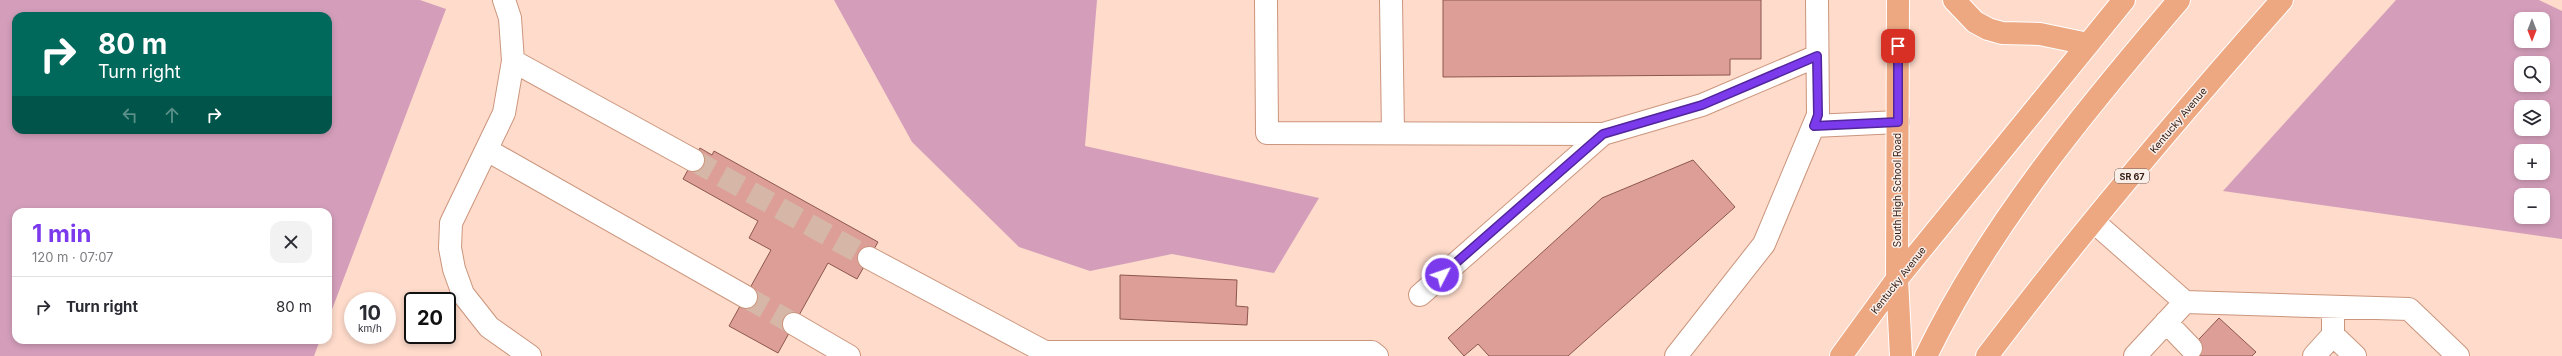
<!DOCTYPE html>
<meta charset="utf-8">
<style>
:root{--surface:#fff;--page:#f2f2f3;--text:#2b2b33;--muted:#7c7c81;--line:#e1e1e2;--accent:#7c3aed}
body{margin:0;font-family:Inter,sans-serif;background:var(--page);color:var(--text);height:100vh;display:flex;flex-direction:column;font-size:15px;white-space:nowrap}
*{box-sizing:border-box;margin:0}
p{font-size:13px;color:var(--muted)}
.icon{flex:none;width:22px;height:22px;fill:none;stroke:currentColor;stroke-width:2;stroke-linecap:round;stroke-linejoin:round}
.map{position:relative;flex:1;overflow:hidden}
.drawer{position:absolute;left:12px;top:208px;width:320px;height:136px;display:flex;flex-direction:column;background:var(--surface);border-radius:12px;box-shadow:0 2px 6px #0003}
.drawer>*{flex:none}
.banner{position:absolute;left:12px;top:12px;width:320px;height:122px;border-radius:12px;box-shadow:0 2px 6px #0003;background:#00695c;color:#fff;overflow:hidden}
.needle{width:26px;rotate:180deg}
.buttons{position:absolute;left:2514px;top:12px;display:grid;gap:8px}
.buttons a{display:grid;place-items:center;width:36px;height:36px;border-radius:8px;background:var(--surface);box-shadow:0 2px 6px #0003;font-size:20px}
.speed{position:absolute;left:344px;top:292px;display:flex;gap:8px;font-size:20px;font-weight:700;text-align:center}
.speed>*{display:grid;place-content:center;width:52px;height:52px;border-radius:50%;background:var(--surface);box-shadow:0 2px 6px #0003;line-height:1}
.speed small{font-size:10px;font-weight:400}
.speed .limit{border:2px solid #111;border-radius:6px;background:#fff;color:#111}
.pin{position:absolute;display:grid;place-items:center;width:34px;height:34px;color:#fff;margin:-17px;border-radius:8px;box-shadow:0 2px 6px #0006}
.me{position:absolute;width:44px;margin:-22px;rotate:49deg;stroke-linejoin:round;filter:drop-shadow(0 0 3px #0008)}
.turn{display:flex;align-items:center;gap:14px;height:84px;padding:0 20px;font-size:18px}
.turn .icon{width:52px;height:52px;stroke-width:2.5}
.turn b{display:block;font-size:28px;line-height:34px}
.lanes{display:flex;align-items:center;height:38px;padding:0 20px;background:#0003;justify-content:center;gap:20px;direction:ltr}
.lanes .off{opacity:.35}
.round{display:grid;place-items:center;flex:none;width:42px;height:42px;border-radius:12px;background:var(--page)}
.overview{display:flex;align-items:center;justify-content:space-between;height:68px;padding:0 20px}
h1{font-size:24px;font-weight:700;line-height:30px;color:var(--accent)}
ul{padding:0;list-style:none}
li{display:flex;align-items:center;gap:12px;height:60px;padding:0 20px;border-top:1px solid var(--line)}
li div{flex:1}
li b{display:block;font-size:15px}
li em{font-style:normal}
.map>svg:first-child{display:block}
.green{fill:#d49eba;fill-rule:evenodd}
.building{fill:#dc9e97;stroke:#8d5650}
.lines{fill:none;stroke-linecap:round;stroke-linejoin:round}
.minor-tunnel{stroke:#d6b6a7;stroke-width:22;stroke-dasharray:22 11;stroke-linecap:butt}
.minor-casing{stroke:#cb957c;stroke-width:24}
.major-casing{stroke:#fff;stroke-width:24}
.minor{stroke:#fff;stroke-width:22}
.major{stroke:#eda882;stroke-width:22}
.route-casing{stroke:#51269a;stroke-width:10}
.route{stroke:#7c3aed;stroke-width:7}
.labels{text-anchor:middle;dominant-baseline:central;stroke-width:3;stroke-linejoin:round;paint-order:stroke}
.shield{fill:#faeee9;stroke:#715e55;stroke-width:1}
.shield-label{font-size:9px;font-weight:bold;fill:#362016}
.street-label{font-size:10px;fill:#362016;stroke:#faeee9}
</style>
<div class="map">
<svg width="2562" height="356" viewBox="0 0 2562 356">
<rect width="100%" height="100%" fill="#fedbcb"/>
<!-- green -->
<path class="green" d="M 0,0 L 420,0 L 446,9 L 328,320 L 328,212 L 16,212 L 16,340 L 320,340 L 314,356 L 0,356 ZM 16,16 L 328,16 L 328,130 L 16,130 Z
M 834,0 L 1097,0 L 1085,146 L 1319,198 L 1274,273 L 1172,254 L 1090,271 L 1019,247 L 912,142 Z
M 2396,0 L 2539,0 L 2562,11 L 2562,239 L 2223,191 ZM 2521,19 L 2543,19 L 2543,41 L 2521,41 ZM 2521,63 L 2543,63 L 2543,85 L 2521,85 ZM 2521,107 L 2543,107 L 2543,129 L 2521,129 ZM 2521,151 L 2543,151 L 2543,173 L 2521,173 ZM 2521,195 L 2543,195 L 2543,217 L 2521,217 Z"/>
<!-- building -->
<path class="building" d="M 1443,0 L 1761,0 L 1761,59 L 1730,59 L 1730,75 L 1443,77 Z
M 700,148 L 712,155 L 714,151 L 878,242 L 857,279 L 828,263 L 778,353 L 729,326 L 771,250 L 749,238 L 758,221 L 683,179 Z
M 1693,160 L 1735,207 L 1568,356 L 1489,356 L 1478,344 L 1464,356 L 1448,338 L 1602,198 Z
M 1120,275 L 1237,280 L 1236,306 L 1248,307 L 1247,325 L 1120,319 Z
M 2219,318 L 2256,352 L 2252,356 L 2183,356 Z"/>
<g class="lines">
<!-- minor-tunnel -->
<path class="minor-tunnel" d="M 693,160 L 869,258
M 746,297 L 794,324"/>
<!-- minor casing -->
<g class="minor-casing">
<path id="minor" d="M 504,0 L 510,18 L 513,61 L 504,113 L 451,223 L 450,248 L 454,269 L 463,294 L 489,327 L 530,356
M 1266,0 L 1267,133 L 1603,134 L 1702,105 L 1817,56
M 1391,0 L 1393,133
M 513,61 L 693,160
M 1814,126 L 1898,122
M 487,150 L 746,297
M 2094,222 L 2185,302 L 2409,309 L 2458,356
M 869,258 L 1045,352
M 1420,295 L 1603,134
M 2166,322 L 2191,348
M 794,324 L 849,356
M 2333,335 L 2355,356
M 1045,356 L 1045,352 L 1372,352 L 1377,356
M 1676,356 L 1764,244 L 1818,115 L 1817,0
M 2135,356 L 2185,302
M 2314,356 L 2333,335 L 2333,307"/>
</g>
<!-- major casing -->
<g class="major-casing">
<path id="major" d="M 1898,0 L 1897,279 L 1901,356
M 1954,0 L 1975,22 L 1988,29 L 2002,33 L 2040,34 L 2088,44
M 1841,356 L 1897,279 L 2124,0
M 1926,356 C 1989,226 2085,110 2179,0
M 1987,356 C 2080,233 2180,115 2282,0"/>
</g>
<!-- minor -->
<use href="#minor" class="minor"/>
<!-- major -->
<use href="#major" class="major"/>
</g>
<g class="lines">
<!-- route casing -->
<g class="route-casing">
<path id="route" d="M 1442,275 L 1603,134 L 1702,105 L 1817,56 L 1818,115 L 1814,126 L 1898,122 L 1898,46"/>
</g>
<!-- route -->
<use href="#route" class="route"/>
</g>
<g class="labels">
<!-- shield labels -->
<rect class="shield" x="2115" y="169" width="34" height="14" rx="3"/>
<g class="shield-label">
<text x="2132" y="176">SR 67</text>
</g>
<!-- street labels -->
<g class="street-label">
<text transform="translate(2178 120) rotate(-50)">Kentucky Avenue</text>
<text transform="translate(1897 190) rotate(-90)">South High School Road</text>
<text transform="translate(1898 280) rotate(-52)">Kentucky Avenue</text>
</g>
</g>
</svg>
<div class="buttons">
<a><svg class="needle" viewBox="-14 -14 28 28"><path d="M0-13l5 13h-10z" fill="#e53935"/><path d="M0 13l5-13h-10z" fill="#7c7c81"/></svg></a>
<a><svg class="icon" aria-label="search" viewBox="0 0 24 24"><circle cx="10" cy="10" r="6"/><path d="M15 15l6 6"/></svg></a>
<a><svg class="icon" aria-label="layers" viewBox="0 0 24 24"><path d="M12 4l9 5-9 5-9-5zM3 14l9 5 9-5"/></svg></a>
<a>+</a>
<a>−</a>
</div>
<div class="speed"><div>10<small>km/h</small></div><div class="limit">20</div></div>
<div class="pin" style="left:1898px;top:46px;background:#d93025"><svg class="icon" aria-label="arrive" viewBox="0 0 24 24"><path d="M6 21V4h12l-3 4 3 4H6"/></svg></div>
<svg class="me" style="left:1442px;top:275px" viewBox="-20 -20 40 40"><circle r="17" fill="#7c3aed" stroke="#fff" stroke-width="3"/><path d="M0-11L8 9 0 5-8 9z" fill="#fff"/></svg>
<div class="banner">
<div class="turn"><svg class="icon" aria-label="right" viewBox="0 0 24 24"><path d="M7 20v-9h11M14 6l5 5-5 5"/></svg><div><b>80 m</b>Turn right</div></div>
<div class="lanes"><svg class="icon off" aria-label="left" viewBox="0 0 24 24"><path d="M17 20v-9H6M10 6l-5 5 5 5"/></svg><svg class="icon off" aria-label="ahead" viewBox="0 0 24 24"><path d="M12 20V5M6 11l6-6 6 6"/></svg><svg class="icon" aria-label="right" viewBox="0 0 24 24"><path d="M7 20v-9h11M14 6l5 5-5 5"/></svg></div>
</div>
<section class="drawer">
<div class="overview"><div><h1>1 min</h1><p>120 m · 07:07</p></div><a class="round"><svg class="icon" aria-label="close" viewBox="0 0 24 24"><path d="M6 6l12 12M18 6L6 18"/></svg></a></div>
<ul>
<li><svg class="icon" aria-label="right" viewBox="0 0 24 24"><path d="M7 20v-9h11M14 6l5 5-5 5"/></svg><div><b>Turn right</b></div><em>80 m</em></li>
</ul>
</section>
</div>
